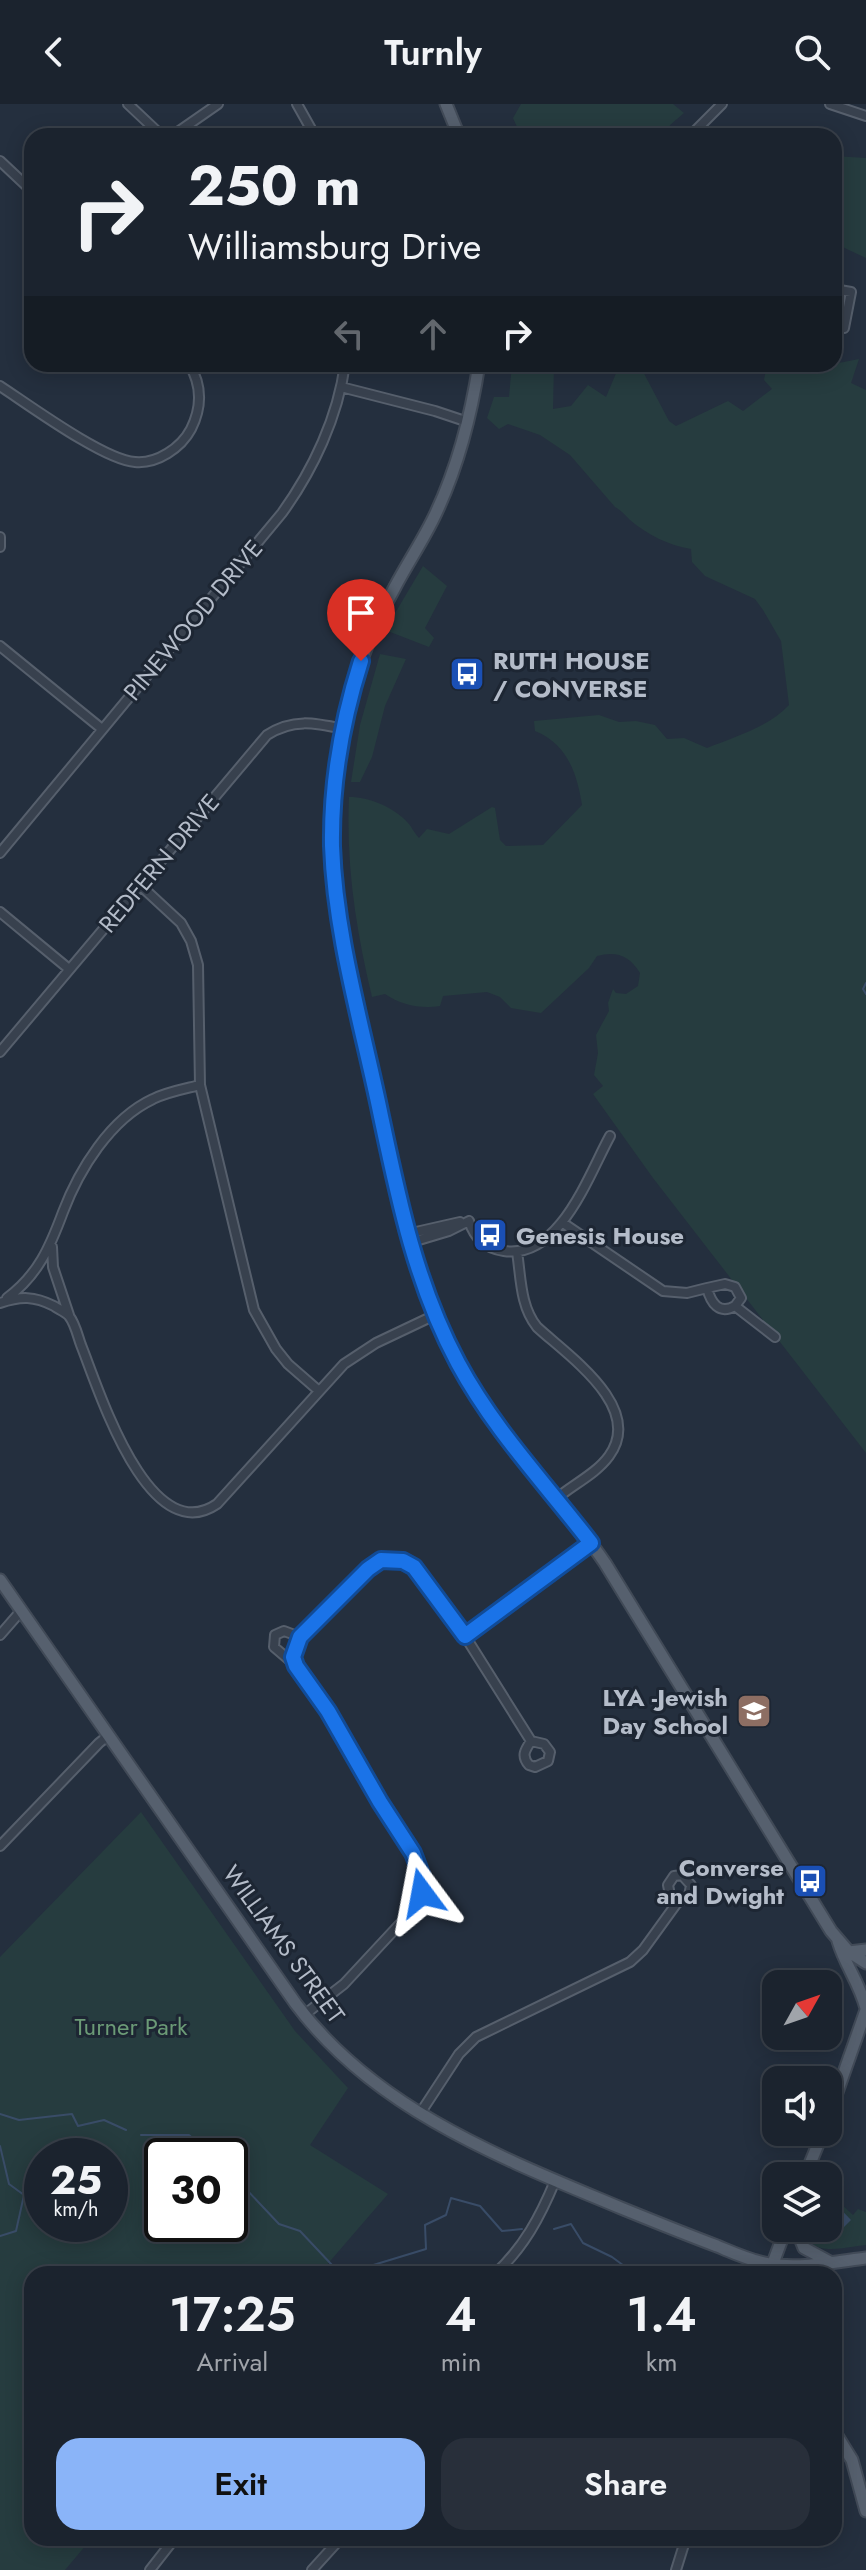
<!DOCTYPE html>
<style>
:root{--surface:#1b232e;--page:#282f3a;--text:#f1f3f6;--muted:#a0a4aa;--line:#39404a;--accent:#8ab4f8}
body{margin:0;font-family:Jost,sans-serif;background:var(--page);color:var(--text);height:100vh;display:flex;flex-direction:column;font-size:30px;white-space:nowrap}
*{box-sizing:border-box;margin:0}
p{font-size:26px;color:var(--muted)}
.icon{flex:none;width:44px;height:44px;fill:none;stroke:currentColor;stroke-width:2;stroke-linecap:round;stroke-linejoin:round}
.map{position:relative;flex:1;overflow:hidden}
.side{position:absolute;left:24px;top:2162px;width:818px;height:280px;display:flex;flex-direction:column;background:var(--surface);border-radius:24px;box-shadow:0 4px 20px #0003,0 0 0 2px var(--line)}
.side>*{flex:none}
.banner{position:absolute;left:24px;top:24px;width:818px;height:244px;border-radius:24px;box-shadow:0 4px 20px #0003,0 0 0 2px var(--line);background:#1b232e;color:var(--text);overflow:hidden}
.needle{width:52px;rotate:50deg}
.controls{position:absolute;left:762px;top:1866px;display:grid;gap:16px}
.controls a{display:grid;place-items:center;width:80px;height:80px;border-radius:16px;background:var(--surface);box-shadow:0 4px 20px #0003,0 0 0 2px var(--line);font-size:40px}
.speed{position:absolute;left:24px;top:2034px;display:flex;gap:16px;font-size:40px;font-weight:700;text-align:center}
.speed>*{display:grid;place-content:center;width:104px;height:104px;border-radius:50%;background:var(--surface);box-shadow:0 4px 20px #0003,0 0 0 2px var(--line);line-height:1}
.speed small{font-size:20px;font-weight:400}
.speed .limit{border:4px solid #111;border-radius:12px;background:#fff;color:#111}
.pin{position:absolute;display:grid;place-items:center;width:68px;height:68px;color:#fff;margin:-82px -34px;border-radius:50% 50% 50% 0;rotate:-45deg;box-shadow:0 0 8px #0007}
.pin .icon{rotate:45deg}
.me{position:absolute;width:88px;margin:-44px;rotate:347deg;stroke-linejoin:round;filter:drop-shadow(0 0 6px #0008)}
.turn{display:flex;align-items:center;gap:28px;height:168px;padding:0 32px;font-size:36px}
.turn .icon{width:104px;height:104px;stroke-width:2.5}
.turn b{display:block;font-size:56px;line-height:68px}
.lanes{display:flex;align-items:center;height:76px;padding:0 32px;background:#0003;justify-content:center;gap:40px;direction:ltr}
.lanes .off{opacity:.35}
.eta{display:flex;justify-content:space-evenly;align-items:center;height:136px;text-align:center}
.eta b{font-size:48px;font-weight:600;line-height:56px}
.action{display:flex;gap:16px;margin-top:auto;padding:16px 32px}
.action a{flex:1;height:92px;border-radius:24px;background:var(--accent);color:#111;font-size:32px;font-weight:600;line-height:92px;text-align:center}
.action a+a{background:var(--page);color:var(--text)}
header{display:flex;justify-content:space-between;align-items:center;height:104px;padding:0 32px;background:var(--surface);font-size:36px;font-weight:600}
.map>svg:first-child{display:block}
.green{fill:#263c3f;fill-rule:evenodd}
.water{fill:#394c67}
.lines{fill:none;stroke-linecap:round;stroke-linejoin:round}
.stream{stroke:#394c67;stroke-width:2}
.minor-casing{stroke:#565f6c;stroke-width:12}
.major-casing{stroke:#414a57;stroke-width:15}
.minor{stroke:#38414e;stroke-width:8}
.major{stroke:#56606e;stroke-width:11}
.route-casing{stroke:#114b97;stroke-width:20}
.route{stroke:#1a73e8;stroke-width:14}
.labels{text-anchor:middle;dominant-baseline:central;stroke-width:6;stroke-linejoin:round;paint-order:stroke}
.street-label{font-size:24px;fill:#b4bcc9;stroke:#1d2633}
.poi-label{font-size:24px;font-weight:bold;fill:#b4bcc9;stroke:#1d2633;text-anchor:start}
.park-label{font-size:24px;fill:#6b9a76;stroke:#1d2633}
</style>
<header><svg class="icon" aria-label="back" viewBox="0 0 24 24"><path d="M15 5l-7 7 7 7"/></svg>Turnly<svg class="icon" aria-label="search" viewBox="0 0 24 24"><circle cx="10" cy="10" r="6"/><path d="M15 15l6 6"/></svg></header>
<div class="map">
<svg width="866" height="2466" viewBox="0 0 866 2466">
<rect width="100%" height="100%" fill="#242f3e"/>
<!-- green -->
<path class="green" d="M 521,0 L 673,0 L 684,9 L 670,21 L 667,32 L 510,32 L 518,25 L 513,14 Z
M 834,52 L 866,54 L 866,154 L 834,139 Z
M 859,255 L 851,279 L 866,286 L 866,1349 L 653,1074 L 593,990 L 603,982 L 594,971 L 598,949 L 596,931 L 609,907 L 608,899 L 613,885 L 616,889 L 626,890 L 638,882 L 640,869 C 629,851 616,847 597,852 L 589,864 L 541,909 L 511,904 L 500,893 L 487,888 L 443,892 L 440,902 C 421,905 401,901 385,890 L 372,893 C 356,826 346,762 349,693 C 369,693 394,703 408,719 C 412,723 414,729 419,734 L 427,725 L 449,730 L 492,703 L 495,704 L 500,736 L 506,742 L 543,741 L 582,701 C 577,669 567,640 535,627 L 534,617 L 599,611 L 619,618 L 636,617 L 655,621 L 667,635 L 684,634 L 707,644 C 734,633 769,623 789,601 L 781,537 L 763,506 L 755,495 L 705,472 L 692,458 L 691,445 C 668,441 648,431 630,416 C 625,411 622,407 615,403 L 570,351 L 540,331 L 508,320 L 499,325 L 487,314 L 494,293 L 509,293 L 512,260 L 554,260 L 553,305 L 571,302 L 588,281 L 606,293 L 620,260 L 639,260 L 669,317 L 676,322 L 728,297 L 743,307 L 772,285 L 764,276 L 767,260 L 834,260 Z
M 423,462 L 447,482 L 425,524 L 434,534 L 429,543 L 385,526 Z
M 380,550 L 406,555 L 385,602 L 372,653 L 360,678 L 351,678 L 360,621 Z
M 141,1708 L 295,1927 L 348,1984 L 310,2041 L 388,2090 L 319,2170 L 32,2170 L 32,2434 L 92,2434 L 65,2466 L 0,2466 L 0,1853 ZM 42,2052 L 110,2052 L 110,2120 L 42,2120 ZM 162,2052 L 230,2052 L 230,2120 L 162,2120 Z
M 828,2088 L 853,2111 L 858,2105 L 866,2108 L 866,2141 C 843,2143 809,2155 803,2124 L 828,2124 Z"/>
<!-- water -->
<path class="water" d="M 828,2092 L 851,2116 L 834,2133 L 820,2134 L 812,2124 L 828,2124 Z"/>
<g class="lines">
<!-- stream -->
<path class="stream" d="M 866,879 L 863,885 L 866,890
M 0,2010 L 19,2016 L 72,2010 L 78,2022 L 104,2016 L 126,2026
M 141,2031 L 189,2031 L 212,2052
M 0,2042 L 9,2080 L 24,2091 L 16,2127 L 0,2132
M 230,2068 L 279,2120 L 300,2127 L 332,2161 L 347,2169 L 426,2145 L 425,2121 L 446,2111 L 451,2094 L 480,2102 L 502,2127 L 522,2125
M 554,2125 L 571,2120 L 583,2139 L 612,2153 L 635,2170"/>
<!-- minor casing -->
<g class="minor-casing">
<path id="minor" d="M 128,0 L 162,32
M 297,0 L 315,32
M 830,0 L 866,12
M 172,32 L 218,0
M 690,32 L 722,0
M 0,57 L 32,87
M 834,185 L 851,188 L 844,224 L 834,222
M 0,282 C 29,301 104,356 135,358 C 157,360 181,344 191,325 C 202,303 202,281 189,260
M 341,283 L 435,307 L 468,318
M 0,433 L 0,443
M 0,542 L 102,625
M 0,749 L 282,409 C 313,366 338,313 345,260
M 140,781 L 181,819 L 191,837 L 198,861 L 200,981 L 254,1206 L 276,1245 L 288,1260 L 319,1287
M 0,808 L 69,865
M 0,948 L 267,631 C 293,614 315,619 343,625
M 469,1117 C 475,1135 485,1144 504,1147 C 560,1155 588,1072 610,1032
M 563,1119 L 663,1187 L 687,1189 L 707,1184
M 407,1130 L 460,1118
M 409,1139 L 449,1127 L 469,1117
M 52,1143 L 53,1163 L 69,1211
M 517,1148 C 521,1173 520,1202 537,1223 C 567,1251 645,1303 609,1352 C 596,1370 572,1381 556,1395
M 7,1194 C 38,1171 50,1143 63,1108 C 79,1066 110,1015 153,995 C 167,988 184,985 200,981
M 0,1199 C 21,1192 34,1192 54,1202 C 58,1205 66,1208 69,1212 C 75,1219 78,1233 81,1241 C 98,1283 148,1447 217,1400 L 344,1260 L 376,1239 L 435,1211
M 735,1202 C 719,1211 711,1199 707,1184 L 725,1180 L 735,1183 L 741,1194 L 735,1202 L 775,1233
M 0,1531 L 21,1507
M 465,1532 L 591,1439
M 294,1560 L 294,1547 L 300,1533
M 0,1742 L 99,1639 L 109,1631
M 304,1911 L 344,1880 L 411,1808 L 421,1794 L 423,1779 L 413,1749 L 380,1698 L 328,1607 L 294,1560 L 274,1543 L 275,1531 L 284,1527 L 300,1533 L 376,1459 L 396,1455 L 407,1458 L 423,1473 L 465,1532 L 531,1637 C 525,1646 521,1652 529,1661 L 535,1663 L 548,1657 L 550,1648 L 544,1640 L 531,1637
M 421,2008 L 459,1950 L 476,1933 L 630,1858 L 643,1846 L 677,1799 L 689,1792 L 691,1781 L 682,1771 L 674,1772 L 668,1781 L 670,1791 L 677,1799
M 495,2170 C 524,2143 540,2113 555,2077
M 150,2466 L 175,2434
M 312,2466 L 341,2434
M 676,2466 L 686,2434"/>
</g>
<!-- major casing -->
<g class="major-casing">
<path id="major" d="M 446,0 L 459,32
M 479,260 C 471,312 458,362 436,409 C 424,435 408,458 395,483 C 375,519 359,558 349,597 C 313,739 347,857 377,995 C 397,1088 414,1181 462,1266 C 503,1339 559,1391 605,1459 L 831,1827 L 849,1848 L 866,1859
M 0,1476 L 296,1900 C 375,2006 504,2055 621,2104 C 653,2117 685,2130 717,2142 C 734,2149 751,2157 769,2160 C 800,2165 835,2158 866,2154
M 838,1837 C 845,1861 859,1878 866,1904
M 849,1848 L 866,1846
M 828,2014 L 866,1906
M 805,2072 L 823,2028
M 796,2124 L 804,2144 L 830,2158
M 769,2170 L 786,2124
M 834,2327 L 852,2356 L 866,2407"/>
</g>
<!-- minor -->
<use href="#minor" class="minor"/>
<!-- major -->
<use href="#major" class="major"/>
</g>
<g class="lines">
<!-- route casing -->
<g class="route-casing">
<path id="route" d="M 361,557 C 342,617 331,678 332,742 C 335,828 360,914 378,998 C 397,1088 414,1177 458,1259 C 494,1326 545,1379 591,1439 L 465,1532 L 414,1463 L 403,1457 L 381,1456 L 368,1465 L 300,1533 L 293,1553 L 296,1562 L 328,1607 L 380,1698 L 413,1749 L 423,1775 L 422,1789"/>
</g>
<!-- route -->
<use href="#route" class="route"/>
</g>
<!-- icons -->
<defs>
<g id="bus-square" transform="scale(1.8)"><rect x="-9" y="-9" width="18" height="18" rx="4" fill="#1a4fb4" stroke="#1d2633"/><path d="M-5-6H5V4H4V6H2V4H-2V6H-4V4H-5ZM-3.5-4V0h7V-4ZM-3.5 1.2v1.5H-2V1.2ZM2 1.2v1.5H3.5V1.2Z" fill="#fff"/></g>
<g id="school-square" transform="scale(1.8)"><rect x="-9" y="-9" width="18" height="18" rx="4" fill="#8d6e63" stroke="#1d2633"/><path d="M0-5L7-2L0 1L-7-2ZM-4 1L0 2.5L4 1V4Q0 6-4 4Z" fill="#fff"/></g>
</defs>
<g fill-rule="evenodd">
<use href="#bus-square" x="467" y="570"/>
<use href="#bus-square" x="490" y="1131"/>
<use href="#school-square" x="754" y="1607"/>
<use href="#bus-square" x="810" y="1777"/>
</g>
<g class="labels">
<!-- street labels -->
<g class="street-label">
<text transform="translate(193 516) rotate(-50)">PINEWOOD DRIVE</text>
<text transform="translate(159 759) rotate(-50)">REDFERN DRIVE</text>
<text transform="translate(284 1840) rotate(54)">WILLIAMS STREET</text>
</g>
<!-- poi labels -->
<g class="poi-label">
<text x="493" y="556">RUTH HOUSE<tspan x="493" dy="28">/ CONVERSE</tspan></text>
<text x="516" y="1131">Genesis House</text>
<text x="728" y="1593" text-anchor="end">LYA -Jewish<tspan x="728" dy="28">Day School</tspan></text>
<text x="784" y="1763" text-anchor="end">Converse<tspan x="784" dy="28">and Dwight</tspan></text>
</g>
<!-- park labels -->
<g class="park-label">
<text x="131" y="1922">Turner Park</text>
</g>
</g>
</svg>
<div class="controls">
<a><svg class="needle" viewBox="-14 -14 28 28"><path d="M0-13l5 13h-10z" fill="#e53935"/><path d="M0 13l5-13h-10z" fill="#a0a4aa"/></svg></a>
<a><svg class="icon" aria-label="sound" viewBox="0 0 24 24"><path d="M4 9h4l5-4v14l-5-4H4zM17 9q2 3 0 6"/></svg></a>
<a><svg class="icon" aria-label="layers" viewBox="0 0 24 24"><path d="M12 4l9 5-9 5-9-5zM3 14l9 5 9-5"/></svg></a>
</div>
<div class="speed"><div>25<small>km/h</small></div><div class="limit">30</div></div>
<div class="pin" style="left:361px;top:557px;background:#d93025"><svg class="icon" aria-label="arrive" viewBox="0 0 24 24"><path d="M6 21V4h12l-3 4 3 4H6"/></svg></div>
<svg class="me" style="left:422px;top:1789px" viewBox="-20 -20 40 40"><path d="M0-17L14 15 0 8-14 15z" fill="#1a73e8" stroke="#fff" stroke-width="4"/></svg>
<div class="banner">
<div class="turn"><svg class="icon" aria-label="right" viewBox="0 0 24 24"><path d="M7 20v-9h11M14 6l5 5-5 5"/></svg><div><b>250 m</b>Williamsburg Drive</div></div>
<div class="lanes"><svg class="icon off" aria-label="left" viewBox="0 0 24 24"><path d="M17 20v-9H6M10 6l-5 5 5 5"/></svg><svg class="icon off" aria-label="ahead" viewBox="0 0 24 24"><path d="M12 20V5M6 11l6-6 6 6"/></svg><svg class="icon" aria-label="right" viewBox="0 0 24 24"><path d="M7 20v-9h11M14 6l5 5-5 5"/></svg></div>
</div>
<section class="side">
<div class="eta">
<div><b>17:25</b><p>Arrival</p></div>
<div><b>4</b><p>min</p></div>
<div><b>1.4</b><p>km</p></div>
</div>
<div class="action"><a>Exit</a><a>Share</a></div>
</section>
</div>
